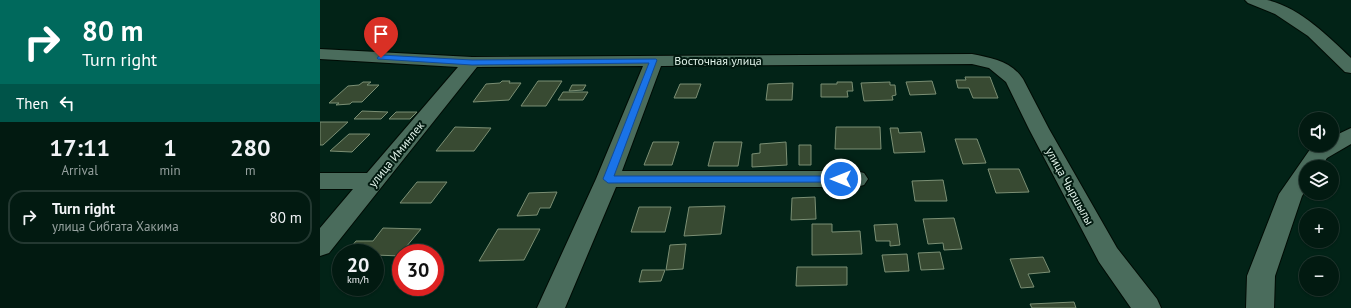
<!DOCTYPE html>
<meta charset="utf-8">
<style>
:root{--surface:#021a11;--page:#0c231a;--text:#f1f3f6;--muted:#96a19f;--line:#233831}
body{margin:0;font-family:"PT Sans",sans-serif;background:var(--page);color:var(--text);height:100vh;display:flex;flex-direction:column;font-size:15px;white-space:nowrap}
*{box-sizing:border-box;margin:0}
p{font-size:13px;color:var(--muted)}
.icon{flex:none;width:22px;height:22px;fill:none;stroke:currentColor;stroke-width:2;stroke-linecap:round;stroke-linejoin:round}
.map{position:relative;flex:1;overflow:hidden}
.drawer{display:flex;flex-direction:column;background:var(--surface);width:320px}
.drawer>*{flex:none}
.guide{background:#00695c;color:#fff;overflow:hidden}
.controls{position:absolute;left:979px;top:112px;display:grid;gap:8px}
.controls a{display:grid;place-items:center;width:40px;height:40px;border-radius:50%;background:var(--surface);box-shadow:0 1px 3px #0004,0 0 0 1px var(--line);font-size:20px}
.speed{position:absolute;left:12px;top:244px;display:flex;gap:8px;font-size:20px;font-weight:700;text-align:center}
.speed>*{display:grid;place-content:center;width:52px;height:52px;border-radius:50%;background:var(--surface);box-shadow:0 1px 3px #0004,0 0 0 1px var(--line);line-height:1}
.speed small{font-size:10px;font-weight:400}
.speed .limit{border:6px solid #d22;background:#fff;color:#111}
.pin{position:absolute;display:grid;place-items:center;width:34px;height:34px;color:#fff;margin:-41px -17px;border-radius:50% 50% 50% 0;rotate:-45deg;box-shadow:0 0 4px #0007}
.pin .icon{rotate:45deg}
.me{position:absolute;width:44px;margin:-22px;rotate:270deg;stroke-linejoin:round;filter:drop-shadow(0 0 3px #0008)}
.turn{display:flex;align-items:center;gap:14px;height:84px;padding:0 16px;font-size:18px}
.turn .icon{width:52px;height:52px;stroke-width:2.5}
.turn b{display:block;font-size:28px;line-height:34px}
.then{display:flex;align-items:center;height:38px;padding:0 16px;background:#0003;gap:8px;font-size:15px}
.eta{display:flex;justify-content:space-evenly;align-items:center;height:68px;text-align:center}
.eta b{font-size:24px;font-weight:800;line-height:28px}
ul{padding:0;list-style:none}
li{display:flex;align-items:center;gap:12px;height:54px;margin:0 8px 6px;padding:0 8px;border:2px solid var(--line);border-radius:16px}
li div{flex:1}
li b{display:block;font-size:15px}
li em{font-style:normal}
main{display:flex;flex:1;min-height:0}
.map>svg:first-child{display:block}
.building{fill:#384a32;stroke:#7b8f74}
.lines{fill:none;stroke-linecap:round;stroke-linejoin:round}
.minor-casing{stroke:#000b04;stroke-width:2}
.minor{fill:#4a6c5c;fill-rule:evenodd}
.route{fill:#1a73e8;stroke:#114b97}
.labels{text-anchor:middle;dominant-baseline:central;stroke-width:4;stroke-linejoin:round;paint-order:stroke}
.street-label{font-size:12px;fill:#e0f2e9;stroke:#01190f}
</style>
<main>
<section class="drawer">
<div class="guide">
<div class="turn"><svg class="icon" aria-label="right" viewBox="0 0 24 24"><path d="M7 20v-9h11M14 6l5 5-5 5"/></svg><div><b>80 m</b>Turn right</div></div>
<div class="then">Then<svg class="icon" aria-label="left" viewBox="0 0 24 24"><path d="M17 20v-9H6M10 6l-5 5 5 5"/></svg></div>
</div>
<div class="eta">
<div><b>17:11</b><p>Arrival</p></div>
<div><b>1</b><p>min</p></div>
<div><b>280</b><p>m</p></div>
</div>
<ul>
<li><svg class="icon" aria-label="right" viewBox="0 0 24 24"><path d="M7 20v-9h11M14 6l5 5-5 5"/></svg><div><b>Turn right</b><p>улица Сибгата Хакима</p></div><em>80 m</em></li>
</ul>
</section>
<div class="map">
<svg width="1031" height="308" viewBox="0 0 1031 308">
<rect width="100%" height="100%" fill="#022317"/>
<!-- building -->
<path class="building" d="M 645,77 L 670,77 L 678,98 L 653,98 L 649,88 L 638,88 L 636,80 L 646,80 Z
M 182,81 L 190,81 L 189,83 L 201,83 L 189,100 L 153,102 L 166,84 L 180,83 Z
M 218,81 L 242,81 L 226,106 L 201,106 Z
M 612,81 L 616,94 L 590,95 L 586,82 Z
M 43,82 L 51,82 L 47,85 L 59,85 L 42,102 L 32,102 L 30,104 L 16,105 L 19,103 L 9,103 L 28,86 L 39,85 Z
M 517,82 L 532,82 L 533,91 L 527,91 L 528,97 L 501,97 L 501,84 L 517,84 Z
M 570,82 L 570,85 L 575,85 L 576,95 L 572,96 L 573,100 L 544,101 L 541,83 Z
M 473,83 L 472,100 L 446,100 L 448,84 Z
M 360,84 L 381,84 L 376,98 L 354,98 Z
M 252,85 L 266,85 L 263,90 L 249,91 Z
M 243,92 L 268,92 L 263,100 L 238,100 Z
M 42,111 L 68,112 L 61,119 L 34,119 Z
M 76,112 L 97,112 L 90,119 L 69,119 Z
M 0,122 L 28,122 L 3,145 L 0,145 Z
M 135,127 L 171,128 L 154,151 L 116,151 Z
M 516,127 L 560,127 L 561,149 L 515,149 Z
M 570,128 L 578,128 L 579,133 L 601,132 L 605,152 L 574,153 Z
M 29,134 L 50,134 L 32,152 L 10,151 Z
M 635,139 L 657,139 L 666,163 L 643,164 Z
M 333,142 L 359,142 L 352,165 L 324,165 Z
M 394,142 L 422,142 L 418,166 L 388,166 Z
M 466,142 L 467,165 L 432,167 L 432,154 L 440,153 L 440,144 Z
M 479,145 L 491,145 L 491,165 L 479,165 Z
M 668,169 L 699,169 L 709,192 L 676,193 Z
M 623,180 L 627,201 L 595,201 L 592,181 Z
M 97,182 L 127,182 L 111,203 L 80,203 Z
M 237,192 L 230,208 L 220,208 L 217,215 L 197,216 L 209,193 Z
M 495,197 L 496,219 L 471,220 L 472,198 Z
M 405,206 L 401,234 L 364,236 L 369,207 Z
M 319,207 L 351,207 L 345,232 L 311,232 Z
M 634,218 L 642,249 L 624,250 L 623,243 L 608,244 L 603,219 Z
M 492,224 L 512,224 L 512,232 L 540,231 L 542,254 L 492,255 Z
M 577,224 L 580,245 L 570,246 L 570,241 L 556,241 L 554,225 Z
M 63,228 L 101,229 L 81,253 L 81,256 L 55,255 L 55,253 L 26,253 L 36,241 L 53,241 Z
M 178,229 L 220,229 L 204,260 L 159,261 Z
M 366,244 L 363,269 L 346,270 L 350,245 Z
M 620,252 L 624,269 L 601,270 L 598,253 Z
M 587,254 L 589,271 L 565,272 L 562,255 Z
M 723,257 L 730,272 L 708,274 L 714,287 L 701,288 L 690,259 Z
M 477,267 L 527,267 L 527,285 L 476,286 Z
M 322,270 L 345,270 L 341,281 L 319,282 Z
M 754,302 L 756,308 L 712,308 L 710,304 Z"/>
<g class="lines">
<!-- minor casing -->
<g class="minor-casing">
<path id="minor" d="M 925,0 C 932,0 941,0 947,0 C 979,7 1008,36 1031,58 L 1031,73 L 1025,72 L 988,36 L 955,14 L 928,3 Z
M 0,49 L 152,57 L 652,54 C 672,58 691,61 703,79 L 729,129 L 797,248 L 837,299 L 841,308 L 811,308 L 779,262 L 709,129 L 686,82 L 669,68 L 652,64 L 341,66 L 302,171 L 536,171 L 544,173 L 548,179 L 544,185 L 536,187 L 296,187 L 245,308 L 217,308 L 276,179 L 323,66 L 157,67 L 9,253 L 0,256 L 0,228 L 33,189 L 0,189 L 0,173 L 47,173 L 138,67 L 0,59 Z
M 1031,128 L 1031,144 L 1007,158 L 1001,167 L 986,167 L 986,190 L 982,196 L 955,276 L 954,308 L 926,308 L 927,276 L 959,194 L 991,148 L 997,145 L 1012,145 L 1012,137 Z"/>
</g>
<!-- minor -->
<use href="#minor" class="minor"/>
</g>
<!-- route -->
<path class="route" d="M 61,55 L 152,60 L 336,59 L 337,60 L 294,176 L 521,176 L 526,179 L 521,182 L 288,183 L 283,179 L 329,63 L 152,65 L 58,59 L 57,58 Z"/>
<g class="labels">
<!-- street labels -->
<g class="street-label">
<text x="398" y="60">Восточная улица</text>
<text transform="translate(76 154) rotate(-51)">улица Иминлек</text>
<text transform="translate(750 186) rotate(61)">улица Чыршылы</text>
</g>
</g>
</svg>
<div class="controls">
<a><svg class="icon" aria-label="sound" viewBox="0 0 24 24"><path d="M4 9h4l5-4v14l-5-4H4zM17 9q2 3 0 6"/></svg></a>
<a><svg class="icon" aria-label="layers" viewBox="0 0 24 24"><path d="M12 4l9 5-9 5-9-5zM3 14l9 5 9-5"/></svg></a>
<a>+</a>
<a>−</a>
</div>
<div class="speed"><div>20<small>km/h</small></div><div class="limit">30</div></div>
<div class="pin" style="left:61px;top:58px;background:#d93025"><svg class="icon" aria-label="arrive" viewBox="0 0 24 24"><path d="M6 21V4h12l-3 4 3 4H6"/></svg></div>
<svg class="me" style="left:521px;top:179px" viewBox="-20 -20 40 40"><circle r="17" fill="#1a73e8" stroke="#fff" stroke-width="3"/><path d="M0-11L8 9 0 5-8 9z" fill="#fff"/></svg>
</div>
</main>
